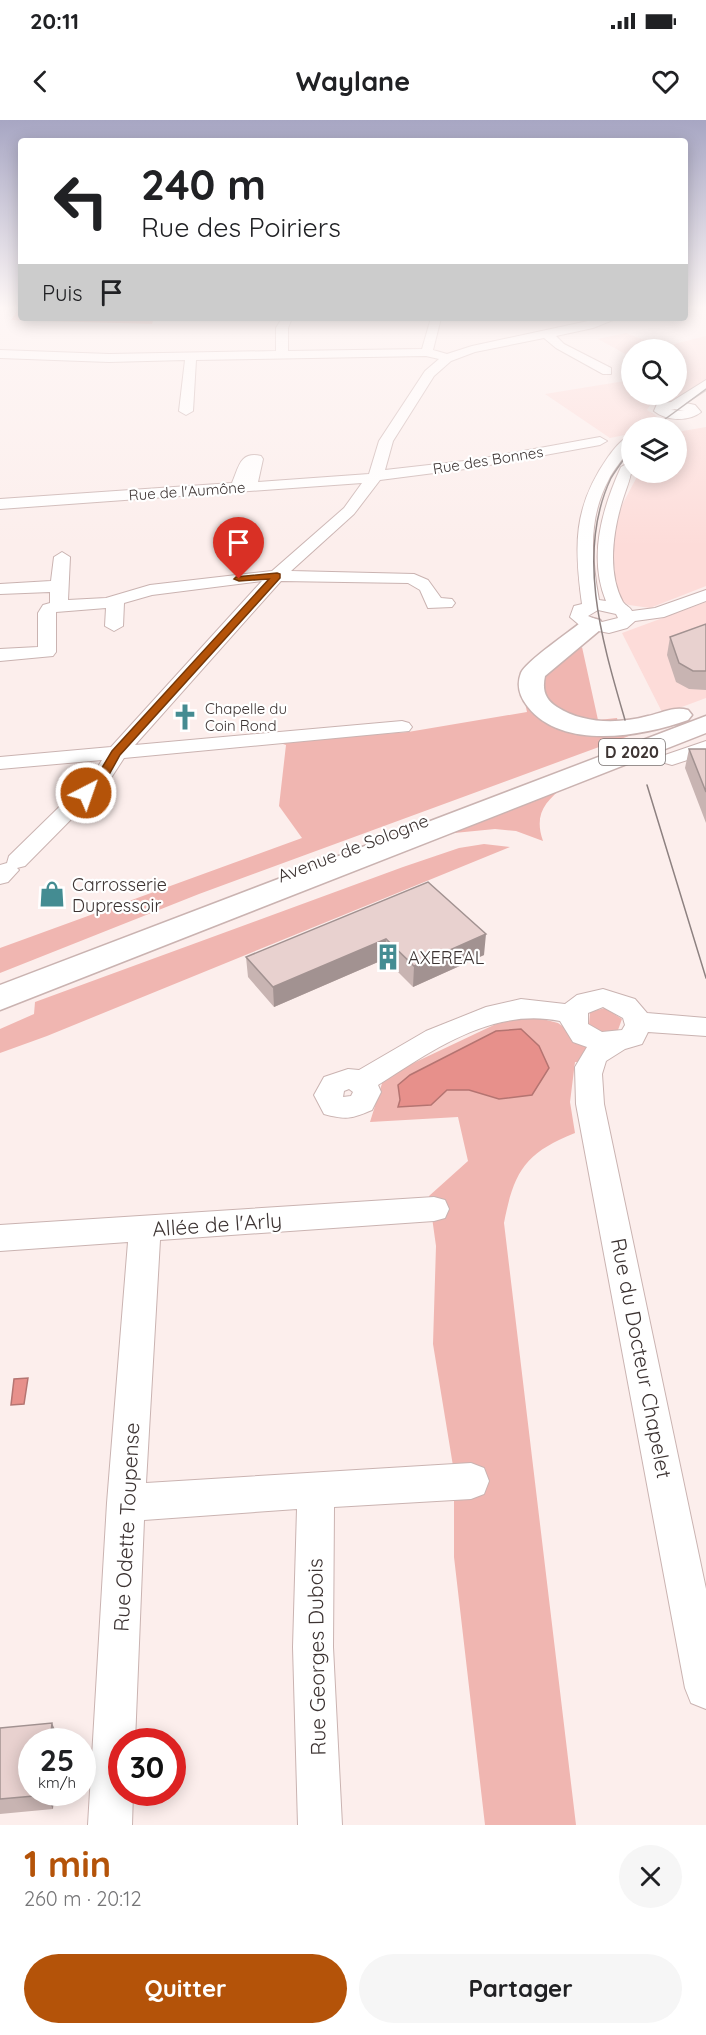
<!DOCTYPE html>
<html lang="fr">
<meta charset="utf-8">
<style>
:root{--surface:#fff;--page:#f6f6f6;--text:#202124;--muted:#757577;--accent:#b45309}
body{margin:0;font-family:Quicksand,sans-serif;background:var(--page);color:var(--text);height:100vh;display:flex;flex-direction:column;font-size:22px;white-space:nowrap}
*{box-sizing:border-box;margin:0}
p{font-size:20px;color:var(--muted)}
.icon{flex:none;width:33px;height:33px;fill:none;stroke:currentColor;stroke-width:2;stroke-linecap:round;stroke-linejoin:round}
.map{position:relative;height:1705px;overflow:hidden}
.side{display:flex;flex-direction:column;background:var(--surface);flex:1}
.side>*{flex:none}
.banner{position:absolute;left:18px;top:18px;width:670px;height:183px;border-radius:6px;box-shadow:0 3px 15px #0003;background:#fff;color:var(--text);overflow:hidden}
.controls{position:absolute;left:621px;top:219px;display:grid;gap:12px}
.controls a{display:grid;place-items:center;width:66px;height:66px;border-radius:50%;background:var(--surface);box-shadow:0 3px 15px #0003;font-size:30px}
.speed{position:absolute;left:18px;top:1608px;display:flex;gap:12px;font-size:30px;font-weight:700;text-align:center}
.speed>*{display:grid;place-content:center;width:78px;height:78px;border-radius:50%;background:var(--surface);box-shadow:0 3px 15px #0003;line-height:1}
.speed small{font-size:15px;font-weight:400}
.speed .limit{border:9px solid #d22;background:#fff;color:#111}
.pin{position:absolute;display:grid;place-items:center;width:51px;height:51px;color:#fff;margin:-62px -26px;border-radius:50% 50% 50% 0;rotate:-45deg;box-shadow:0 0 6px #0007}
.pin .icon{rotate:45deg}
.me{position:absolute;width:66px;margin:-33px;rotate:41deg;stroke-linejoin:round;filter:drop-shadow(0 0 4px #0008)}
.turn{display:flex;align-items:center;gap:21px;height:126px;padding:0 24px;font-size:27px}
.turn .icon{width:78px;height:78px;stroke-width:2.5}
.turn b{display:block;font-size:42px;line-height:51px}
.then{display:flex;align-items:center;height:57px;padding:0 24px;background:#0003;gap:12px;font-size:22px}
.round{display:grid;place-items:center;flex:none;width:63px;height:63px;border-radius:32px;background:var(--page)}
.summary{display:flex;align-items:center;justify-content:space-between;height:102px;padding:0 24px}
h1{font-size:36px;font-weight:800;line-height:45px;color:var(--accent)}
.cta{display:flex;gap:12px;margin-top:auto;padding:12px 24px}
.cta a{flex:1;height:69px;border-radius:36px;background:var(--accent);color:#fff;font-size:24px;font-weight:800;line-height:69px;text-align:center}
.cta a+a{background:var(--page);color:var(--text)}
.status{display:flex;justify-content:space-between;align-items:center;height:42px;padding:0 30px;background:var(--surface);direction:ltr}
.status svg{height:16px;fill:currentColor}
header{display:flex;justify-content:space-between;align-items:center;height:78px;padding:0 24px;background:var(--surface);font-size:27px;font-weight:800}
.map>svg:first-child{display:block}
.built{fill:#fddcd9}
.green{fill:#f0b6b1}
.forest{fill:#fda49f}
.water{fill:#e7908b;stroke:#b47471;stroke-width:1.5}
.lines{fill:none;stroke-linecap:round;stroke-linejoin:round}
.minor-casing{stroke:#cab3b1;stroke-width:2}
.major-casing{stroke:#cab3b1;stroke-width:3}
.minor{fill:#fff;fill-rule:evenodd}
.major{fill:#fff;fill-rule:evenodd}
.tram{stroke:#8d8180;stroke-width:1.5}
.wall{fill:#c8b4b2}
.shaded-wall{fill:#a29291}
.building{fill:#e8d1cf;stroke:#a29291;stroke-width:1.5}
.route{fill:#b45309;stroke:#753606;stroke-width:1.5}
.labels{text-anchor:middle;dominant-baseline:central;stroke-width:4.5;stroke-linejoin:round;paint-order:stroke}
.far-street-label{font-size:15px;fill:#3d3433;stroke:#fff}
.far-poi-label{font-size:15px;fill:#3d3433;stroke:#fff;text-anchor:start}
.shield{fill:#fff;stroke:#777170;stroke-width:1.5}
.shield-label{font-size:16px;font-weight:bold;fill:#3d3433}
.street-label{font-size:18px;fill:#3d3433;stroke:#fff}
.poi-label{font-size:18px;fill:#3d3433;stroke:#fff;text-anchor:start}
.near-street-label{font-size:21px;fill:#3d3433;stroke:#fff}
</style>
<div class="status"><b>20:11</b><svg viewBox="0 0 49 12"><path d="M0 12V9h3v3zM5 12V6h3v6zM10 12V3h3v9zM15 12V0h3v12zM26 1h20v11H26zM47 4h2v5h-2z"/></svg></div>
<header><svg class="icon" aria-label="back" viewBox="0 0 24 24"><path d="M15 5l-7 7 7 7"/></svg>Waylane<svg class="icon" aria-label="heart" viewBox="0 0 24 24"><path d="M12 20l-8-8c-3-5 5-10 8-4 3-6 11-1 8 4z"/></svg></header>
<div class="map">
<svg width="706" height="1705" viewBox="0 0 706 1705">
<rect width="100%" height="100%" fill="#fceeec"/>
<!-- built -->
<path class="built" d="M 626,213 L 662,227 L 706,216 L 706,261 L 676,280 L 650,285 L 647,290 L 657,296 L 639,307 L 632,308 L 630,314 L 610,318 L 545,274 L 631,260 L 632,274 L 676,274 L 676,230 L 632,230 L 631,237 L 598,219 Z
M 706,307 L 706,466 L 650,488 L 629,485 L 621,481 L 615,467 L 613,402 L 639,353 L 676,352 L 677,312 Z
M 706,482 L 706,578 L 663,594 L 622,513 Z"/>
<!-- green -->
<path class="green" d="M 582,527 L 598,600 L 617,598 L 618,603 L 571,599 L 538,577 L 546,550 Z
M 524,578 L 546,598 L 648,609 L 199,774 L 0,853 L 0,828 L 302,718 L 279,686 L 286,625 L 277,622 L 408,612 L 527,592 Z
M 565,666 C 544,682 534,695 543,721 L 516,711 L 495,709 L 444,714 Z
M 484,724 L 510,727 L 47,916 L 0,933 L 0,909 L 34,894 L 35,882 L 403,747 L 459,728 Z
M 605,888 L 622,899 L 618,910 L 602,912 L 589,904 L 590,892 Z
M 531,896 L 558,903 L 591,926 L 582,942 L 575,942 L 570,982 L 575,1013 C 525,1033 514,1051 504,1103 L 576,1705 L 485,1705 L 454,1437 L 454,1352 L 433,1224 L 436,1126 L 429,1076 L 468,1041 L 458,997 L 370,1002 L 384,957 L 496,904 Z"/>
<!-- forest -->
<path class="forest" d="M 19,188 L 21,198 L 154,198 L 152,204 L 11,200 Z"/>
<!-- water -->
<path class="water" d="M 521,909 L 539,926 L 549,948 L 532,975 L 499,979 L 469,970 L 447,970 L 431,985 L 398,987 L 400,980 L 398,965 L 410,955 L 496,911 Z
M 28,1258 L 24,1284 L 11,1285 L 14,1259 Z"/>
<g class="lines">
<!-- minor casing -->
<g class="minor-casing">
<path id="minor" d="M 282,198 L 292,198 L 288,208 L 288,231 L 422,229 L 431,198 L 441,198 L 433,230 L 447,234 L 472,226 L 602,198 L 618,198 L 593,208 L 556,216 L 564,224 L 611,248 L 611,254 L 603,254 L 556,228 L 544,218 L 475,232 L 451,241 L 434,256 L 393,321 L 385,350 L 473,340 L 600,317 L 607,321 L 600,325 L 473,348 L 380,360 L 354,394 L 291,451 L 414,454 L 428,460 L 441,478 L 452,479 L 455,483 L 452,487 L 428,488 L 420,470 L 408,463 L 281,461 L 135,625 L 402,601 L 409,603 L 412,607 L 409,611 L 124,638 L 109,661 L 25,746 L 17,748 L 19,750 L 8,762 L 0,764 L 0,745 L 7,743 L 9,736 L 94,653 L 102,640 L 0,649 L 0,637 L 111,627 L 262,461 L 152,475 L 124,483 L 123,506 L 114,511 L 105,506 L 106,488 L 56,492 L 56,532 L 53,536 L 0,541 L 0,529 L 38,527 L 38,493 L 43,485 L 50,483 L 50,472 L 0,474 L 0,464 L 51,461 L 54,437 L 62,432 L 70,437 L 68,480 L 106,478 L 150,465 L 272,451 L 344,388 L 362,363 L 0,389 L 0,379 L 232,363 C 239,347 240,331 261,336 L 263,339 L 258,362 L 369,354 L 379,321 L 425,251 L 439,239 L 426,236 L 196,240 L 193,291 L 186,295 L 179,291 L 185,240 L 109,242 L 0,238 L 0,230 L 109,234 L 276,231 L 276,208 Z
M 706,260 L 706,270 L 686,283 L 695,285 L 701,292 C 689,302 666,301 654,291 L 657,284 L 671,282 ZM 675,289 L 684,291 L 671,290 Z
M 632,315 C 632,332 617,343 609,359 C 588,398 591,437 599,480 L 606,481 C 588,437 602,389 621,347 L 628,343 L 632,344 C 632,357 626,368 622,382 C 613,412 607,453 623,482 C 626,486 629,486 632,491 L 655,488 L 706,470 L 706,481 L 664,497 L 635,501 L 627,508 L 609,513 L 583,508 L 570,497 L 574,486 L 582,484 C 574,426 573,387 608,337 C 614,329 622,318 632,315 ZM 598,490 L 616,494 L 618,498 L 602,502 L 588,496 Z
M 706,621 L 706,634 L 672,645 L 665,643 L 662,639 L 665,635 Z
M 603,869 L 635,879 L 647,893 L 706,898 L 706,916 L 648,912 L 642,924 L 625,929 L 606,941 L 602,954 L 604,984 L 706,1469 L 706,1589 L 691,1583 L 685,1568 L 576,984 L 575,947 L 587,927 L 573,922 L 560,901 C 497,888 440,925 389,958 L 378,965 L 381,972 L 372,990 C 351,999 346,1000 324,994 L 314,975 L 324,957 L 348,949 L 359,950 L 426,911 L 486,887 L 521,879 L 565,884 L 577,875 ZM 603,887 L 623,898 L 625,905 L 622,910 L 602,912 L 588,904 L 588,893 ZM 349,969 L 353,972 L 351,976 L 343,977 L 344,971 Z
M 434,1077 L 445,1080 L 449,1089 L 445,1098 L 434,1101 L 160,1120 L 146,1363 L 471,1343 L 484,1348 L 489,1361 L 484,1374 L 471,1379 L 334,1387 L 333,1527 L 342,1705 L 298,1705 L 293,1527 L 297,1389 L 144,1400 L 135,1622 L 122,1622 L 122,1672 L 133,1672 L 132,1705 L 88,1705 L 107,1383 L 128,1122 L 0,1131 L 0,1105 Z"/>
</g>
<!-- major casing -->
<g class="major-casing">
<path id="major" d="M 592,498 L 600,500 L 603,505 L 600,510 L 545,556 C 542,570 545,579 557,587 C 583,604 619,604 648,596 C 662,593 674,586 688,590 L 692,595 L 688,600 C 643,616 563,631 528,587 C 520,577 516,566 521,553 C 525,542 572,510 584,500 Z
M 706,596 L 706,613 L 0,890 L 0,865 Z"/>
</g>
<!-- minor -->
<use href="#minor" class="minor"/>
<!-- major -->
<use href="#major" class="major"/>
<!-- tram -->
<path class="tram" d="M 653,308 L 706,269
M 625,600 C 603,524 575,434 611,358 C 617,348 625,338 632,328
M 647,665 L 706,858"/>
</g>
<!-- wall -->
<path class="wall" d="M 706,504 L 706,570 L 689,569 L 676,562 L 667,535 L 670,517 Z
M 689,629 L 706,629 L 706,703 L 685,648 Z
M 428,762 L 484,835 L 413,867 L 385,839 L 274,887 L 248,857 L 246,837 Z
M 0,1608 L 59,1619 L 32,1672 L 54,1672 L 53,1689 L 0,1694 Z"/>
<!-- shaded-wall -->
<path class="shaded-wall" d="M 486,814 L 484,835 L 413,867 L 414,846 Z
M 386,819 L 385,839 L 274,887 L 273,867 Z
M 52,1603 L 59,1619 L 59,1622 L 50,1622 Z
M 45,1672 L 54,1672 L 53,1689 L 45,1675 Z"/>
<!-- building -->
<path class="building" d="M 706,504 L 706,551 L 693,551 L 679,543 L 670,517 Z
M 689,629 L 706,629 L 706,672 Z
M 428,762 L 486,814 L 414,846 L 386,819 L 273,867 L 246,837 Z
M 52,1603 L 50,1622 L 32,1622 L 32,1672 L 45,1672 L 45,1675 L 0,1679 L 0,1608 Z"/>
<!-- sky -->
<linearGradient id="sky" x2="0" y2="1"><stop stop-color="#a7a6c3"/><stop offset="0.44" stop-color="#fef7f6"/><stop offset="1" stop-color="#fef7f6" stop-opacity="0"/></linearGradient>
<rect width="706" height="426" fill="url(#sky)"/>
<!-- route -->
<path class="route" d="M 277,453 L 280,454 L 280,458 L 120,635 L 106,660 L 90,675 L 82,675 L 80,673 L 97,656 L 112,631 L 269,459 L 239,461 L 234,459 L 236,457 Z"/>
<!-- icons -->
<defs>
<g id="church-bare" transform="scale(2.07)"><path d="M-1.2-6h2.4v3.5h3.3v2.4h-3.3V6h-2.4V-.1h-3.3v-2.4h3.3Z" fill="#448c92" stroke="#fff" stroke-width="2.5" paint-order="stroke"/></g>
<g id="shop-bare" transform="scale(2.07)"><path d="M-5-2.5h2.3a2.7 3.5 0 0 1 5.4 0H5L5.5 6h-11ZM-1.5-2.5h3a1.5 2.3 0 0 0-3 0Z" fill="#448c92" stroke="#fff" stroke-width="2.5" paint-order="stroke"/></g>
<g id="building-bare" transform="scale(2.07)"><path d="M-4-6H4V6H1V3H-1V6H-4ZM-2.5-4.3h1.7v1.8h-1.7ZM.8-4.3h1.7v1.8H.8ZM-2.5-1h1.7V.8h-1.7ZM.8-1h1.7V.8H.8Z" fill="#448c92" stroke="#fff" stroke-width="2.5" paint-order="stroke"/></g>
</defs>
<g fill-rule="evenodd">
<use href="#church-bare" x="185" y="597"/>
<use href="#shop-bare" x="52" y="774"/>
<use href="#building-bare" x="388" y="837"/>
</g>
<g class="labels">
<!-- far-street labels -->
<g class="far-street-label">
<text transform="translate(488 340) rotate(-9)">Rue des Bonnes</text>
<text transform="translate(187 371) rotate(-4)">Rue de l'Aumône</text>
</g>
<!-- far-poi labels -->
<g class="far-poi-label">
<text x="205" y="588">Chapelle du<tspan x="205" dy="17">Coin Rond</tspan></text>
</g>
<!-- shield labels -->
<rect class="shield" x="599" y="619" width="66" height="26" rx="4.5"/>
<g class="shield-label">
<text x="632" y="632">D 2020</text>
</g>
<!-- street labels -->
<g class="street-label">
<text transform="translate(353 728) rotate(-21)">Avenue de Sologne</text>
</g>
<!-- poi labels -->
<g class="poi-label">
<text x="72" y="764">Carrosserie<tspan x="72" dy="21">Dupressoir</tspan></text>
<text x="408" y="837">AXEREAL</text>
</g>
<!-- near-street labels -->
<g class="near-street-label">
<text transform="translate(217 1104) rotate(-4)">Allée de l'Arly</text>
<text transform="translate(642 1238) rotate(79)">Rue du Docteur Chapelet</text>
<text transform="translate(126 1407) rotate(-87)">Rue Odette Toupense</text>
<text transform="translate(316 1537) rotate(-91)">Rue Georges Dubois</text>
</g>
</g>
</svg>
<div class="controls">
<a><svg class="icon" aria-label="search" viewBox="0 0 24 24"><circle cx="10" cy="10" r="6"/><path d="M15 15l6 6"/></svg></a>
<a><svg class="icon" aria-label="layers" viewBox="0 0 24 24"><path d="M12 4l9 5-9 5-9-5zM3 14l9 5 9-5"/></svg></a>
</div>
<div class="speed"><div>25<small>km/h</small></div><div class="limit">30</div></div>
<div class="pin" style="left:239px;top:459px;background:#d93025"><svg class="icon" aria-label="arrive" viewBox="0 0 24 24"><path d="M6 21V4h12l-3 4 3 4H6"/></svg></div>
<svg class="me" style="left:86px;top:673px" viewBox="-20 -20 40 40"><circle r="17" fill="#b45309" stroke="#fff" stroke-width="3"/><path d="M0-11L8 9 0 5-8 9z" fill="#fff"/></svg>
<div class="banner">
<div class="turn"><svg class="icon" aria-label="left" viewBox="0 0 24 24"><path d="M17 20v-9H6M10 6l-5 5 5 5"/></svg><div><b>240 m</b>Rue des Poiriers</div></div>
<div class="then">Puis<svg class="icon" aria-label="arrive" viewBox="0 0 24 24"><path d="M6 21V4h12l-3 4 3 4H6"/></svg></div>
</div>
</div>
<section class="side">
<div class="summary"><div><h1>1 min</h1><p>260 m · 20:12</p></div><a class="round"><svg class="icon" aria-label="close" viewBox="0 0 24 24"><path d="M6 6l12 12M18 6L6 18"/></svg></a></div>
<div class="cta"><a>Quitter</a><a>Partager</a></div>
</section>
